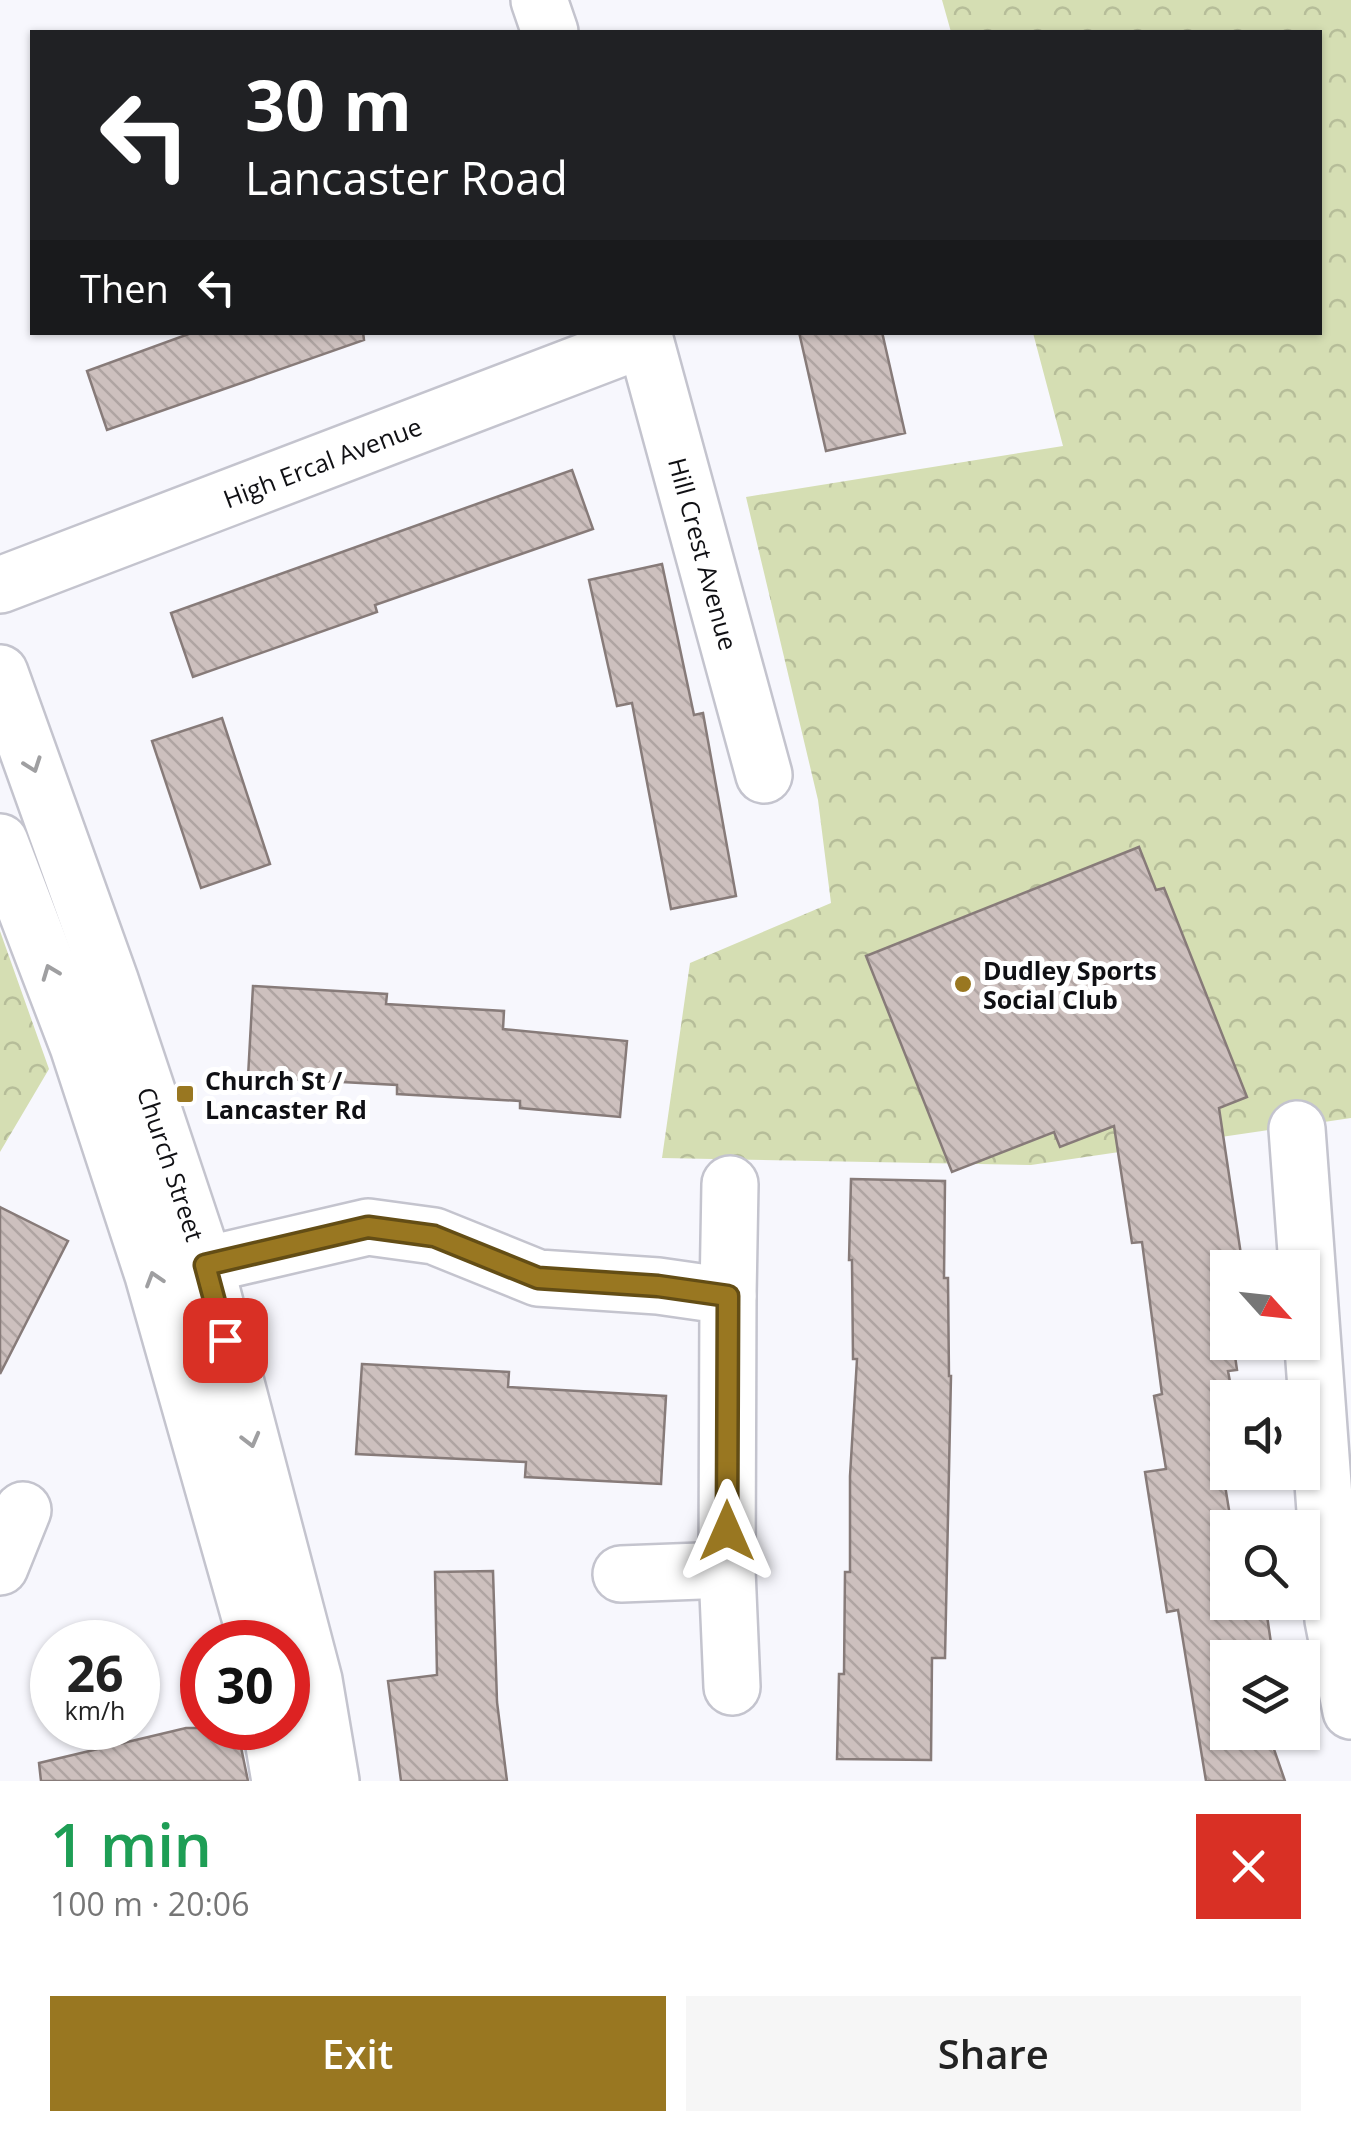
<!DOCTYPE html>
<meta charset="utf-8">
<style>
:root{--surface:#fff;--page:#f6f6f6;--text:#222;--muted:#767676;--accent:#997721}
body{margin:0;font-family:"Open Sans",sans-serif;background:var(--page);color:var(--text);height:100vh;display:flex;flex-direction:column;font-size:38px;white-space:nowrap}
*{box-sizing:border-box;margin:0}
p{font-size:32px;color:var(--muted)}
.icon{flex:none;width:55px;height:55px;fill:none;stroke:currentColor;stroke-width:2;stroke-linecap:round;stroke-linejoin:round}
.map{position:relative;height:1781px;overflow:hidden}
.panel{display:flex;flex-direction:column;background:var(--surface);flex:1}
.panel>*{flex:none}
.guide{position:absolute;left:30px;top:30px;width:1292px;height:305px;border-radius:0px;box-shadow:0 2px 8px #0004;background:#202124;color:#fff;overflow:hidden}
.needle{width:65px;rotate:117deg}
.tools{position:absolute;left:1210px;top:1250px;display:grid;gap:20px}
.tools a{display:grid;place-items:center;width:110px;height:110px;border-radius:0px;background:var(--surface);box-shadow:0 2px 8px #0004;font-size:50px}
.speed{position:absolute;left:30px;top:1620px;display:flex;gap:20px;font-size:50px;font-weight:700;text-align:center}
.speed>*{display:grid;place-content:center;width:130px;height:130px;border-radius:50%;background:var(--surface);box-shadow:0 2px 8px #0004;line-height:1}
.speed small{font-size:25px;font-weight:400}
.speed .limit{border:15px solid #d22;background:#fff;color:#111}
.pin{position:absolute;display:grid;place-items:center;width:85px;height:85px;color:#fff;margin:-42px;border-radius:20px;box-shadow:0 5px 15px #0006}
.me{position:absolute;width:110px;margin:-55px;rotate:0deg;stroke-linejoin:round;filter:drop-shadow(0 0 8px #0008)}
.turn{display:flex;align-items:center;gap:35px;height:210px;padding:0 50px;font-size:45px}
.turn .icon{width:130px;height:130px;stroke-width:2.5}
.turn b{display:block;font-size:70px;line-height:85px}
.then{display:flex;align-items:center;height:95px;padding:0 50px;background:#0003;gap:20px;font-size:38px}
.round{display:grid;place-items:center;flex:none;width:105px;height:105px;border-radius:0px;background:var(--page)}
.overview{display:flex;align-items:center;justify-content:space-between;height:170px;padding:0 50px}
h1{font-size:60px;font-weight:600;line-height:75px;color:#1e9e55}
.action{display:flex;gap:20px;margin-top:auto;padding:20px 50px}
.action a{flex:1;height:115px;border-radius:0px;background:var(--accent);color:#fff;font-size:40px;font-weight:600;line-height:115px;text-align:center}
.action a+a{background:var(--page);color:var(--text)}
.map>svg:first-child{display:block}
.park{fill:url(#park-crowns)}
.building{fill:url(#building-back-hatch);stroke:#877b79;stroke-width:2.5}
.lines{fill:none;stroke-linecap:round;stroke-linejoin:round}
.minor-casing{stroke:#c4c4ce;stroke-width:60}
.primary-casing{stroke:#c4c4ce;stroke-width:60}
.minor{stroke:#fff;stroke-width:55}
.primary{stroke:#fff;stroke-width:55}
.oneway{stroke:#9f9fa1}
.route-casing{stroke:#634d15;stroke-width:25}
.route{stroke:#997721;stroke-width:18}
.poi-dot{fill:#997721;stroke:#fff;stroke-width:4}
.labels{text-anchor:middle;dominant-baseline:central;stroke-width:10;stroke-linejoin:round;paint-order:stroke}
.street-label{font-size:25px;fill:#101014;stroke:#fff}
.poi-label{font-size:25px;font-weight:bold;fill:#101014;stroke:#fff;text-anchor:start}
</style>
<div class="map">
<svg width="1351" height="1781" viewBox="0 0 1351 1781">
<defs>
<pattern id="park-crowns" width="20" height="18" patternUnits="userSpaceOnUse" patternTransform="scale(2.5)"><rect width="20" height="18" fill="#d5deb3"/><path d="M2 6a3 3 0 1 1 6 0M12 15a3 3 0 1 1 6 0" fill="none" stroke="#b6bd99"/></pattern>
<pattern id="building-back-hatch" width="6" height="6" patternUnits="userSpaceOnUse" patternTransform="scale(2.5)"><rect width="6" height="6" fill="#cdc0be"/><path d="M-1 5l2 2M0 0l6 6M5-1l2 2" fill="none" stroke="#afa4a2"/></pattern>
</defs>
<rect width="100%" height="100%" fill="#f7f7fd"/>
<!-- park -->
<path class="park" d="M 942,0 L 1351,0 L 1351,1118 L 1031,1165 L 662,1158 L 690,963 L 831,903 L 818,800 L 746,497 L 1063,446 L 1033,333 L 1320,332 L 1320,32 L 951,32 Z
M 0,931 L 49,1069 L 0,1152 Z"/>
<!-- building -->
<path class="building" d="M 194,332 L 363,332 L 364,340 L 107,430 L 87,371 Z
M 799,332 L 882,332 L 905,433 L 826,451 Z
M 572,470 L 593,529 L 375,605 L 377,612 L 193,677 L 171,613 Z
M 662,564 L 694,715 L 703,713 L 736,896 L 671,909 L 632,703 L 617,706 L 589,580 Z
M 222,718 L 270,864 L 201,888 L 152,741 Z
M 1139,847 L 1156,890 L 1164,888 L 1247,1097 L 1219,1108 L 1243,1268 L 1223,1268 L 1228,1342 L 1233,1342 L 1237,1370 L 1228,1371 L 1233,1398 L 1228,1398 L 1228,1441 L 1218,1443 L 1232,1528 L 1228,1528 L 1228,1602 L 1265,1602 L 1272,1650 L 1228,1658 L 1228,1732 L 1268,1732 L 1285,1781 L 1206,1781 L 1178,1610 L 1167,1612 L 1145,1472 L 1166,1469 L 1154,1396 L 1162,1394 L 1142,1242 L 1132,1243 L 1114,1126 L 1060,1147 L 1054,1132 L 952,1172 L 866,956 Z
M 253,986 L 387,994 L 386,1004 L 504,1011 L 503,1029 L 627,1041 L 620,1117 L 520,1108 L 520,1101 L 397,1094 L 397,1085 L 248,1077 Z
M 851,1179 L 945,1181 L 944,1278 L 948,1278 L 949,1376 L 951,1376 L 945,1658 L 932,1658 L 931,1760 L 837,1759 L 839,1674 L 844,1674 L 845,1572 L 850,1572 L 850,1476 L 857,1359 L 853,1359 L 852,1260 L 849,1260 Z
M 0,1207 L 68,1241 L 0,1374 Z
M 362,1364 L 509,1372 L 508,1387 L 666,1396 L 661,1484 L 525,1477 L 526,1462 L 356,1454 Z
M 493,1571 L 497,1702 L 507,1781 L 401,1781 L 388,1681 L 437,1675 L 435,1572 Z
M 186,1728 L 237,1728 L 248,1781 L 41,1781 L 39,1763 Z"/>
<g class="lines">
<!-- minor casing -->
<g class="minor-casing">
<g id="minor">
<path d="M 539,0 L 550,32"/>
<path id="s1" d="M 643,332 L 764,775"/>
<path id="s2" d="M 0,585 L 644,339"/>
<path d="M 1297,1129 L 1333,1620 L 1351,1711"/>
<path d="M 205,1265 L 368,1227 L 434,1236 L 538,1278 L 658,1286 L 728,1296 L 727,1570 L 732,1687"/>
<path d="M 728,1296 L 730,1184"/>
<path d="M 0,1567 L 23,1510"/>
<path d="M 621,1574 L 727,1570"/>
</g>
</g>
<!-- primary casing -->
<g class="primary-casing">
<g id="primary">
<path id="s3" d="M 0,673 L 110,980 L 205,1265 L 314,1680 L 331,1781"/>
<path d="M 0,842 L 78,1046 L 153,1275 L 257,1642"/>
<path d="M 271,1728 L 280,1781"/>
</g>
</g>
<!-- minor -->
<use href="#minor" class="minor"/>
<!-- primary -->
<use href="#primary" class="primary"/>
</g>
<!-- one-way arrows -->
<defs><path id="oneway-chevron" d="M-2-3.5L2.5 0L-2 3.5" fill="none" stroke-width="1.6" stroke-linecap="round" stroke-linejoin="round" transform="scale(2.5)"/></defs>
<g class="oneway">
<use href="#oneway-chevron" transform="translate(33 765) rotate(70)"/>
<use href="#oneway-chevron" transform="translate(50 972) rotate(-111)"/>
<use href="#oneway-chevron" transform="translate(154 1279) rotate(-107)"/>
<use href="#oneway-chevron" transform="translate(251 1440) rotate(75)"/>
</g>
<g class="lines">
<!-- route casing -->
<g class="route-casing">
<path id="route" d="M 225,1340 L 205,1265 L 368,1227 L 434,1236 L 538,1278 L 658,1286 L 728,1296 L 727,1531"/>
</g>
<!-- route -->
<use href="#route" class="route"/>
</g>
<!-- markers -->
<g class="poi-dot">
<circle cx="963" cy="984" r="10"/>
<rect x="175" y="1084" width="20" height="20" rx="5"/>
</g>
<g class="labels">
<!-- street labels -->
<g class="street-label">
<text stroke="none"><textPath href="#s2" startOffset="345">High Ercal Avenue</textPath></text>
<text stroke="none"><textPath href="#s1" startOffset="230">Hill Crest Avenue</textPath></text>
<text stroke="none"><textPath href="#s3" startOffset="520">Church Street</textPath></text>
</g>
<!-- poi labels -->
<g class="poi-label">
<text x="983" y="970">Dudley Sports<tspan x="983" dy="29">Social Club</tspan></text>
<text x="205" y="1080">Church St /<tspan x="205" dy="29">Lancaster Rd</tspan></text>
</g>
</g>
</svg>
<div class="tools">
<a><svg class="needle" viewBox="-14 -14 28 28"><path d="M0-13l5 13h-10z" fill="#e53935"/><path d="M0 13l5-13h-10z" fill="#767676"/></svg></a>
<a><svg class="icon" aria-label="sound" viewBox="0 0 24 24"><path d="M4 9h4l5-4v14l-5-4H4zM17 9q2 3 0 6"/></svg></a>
<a><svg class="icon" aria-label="search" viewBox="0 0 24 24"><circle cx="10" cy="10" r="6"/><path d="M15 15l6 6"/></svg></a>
<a><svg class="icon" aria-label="layers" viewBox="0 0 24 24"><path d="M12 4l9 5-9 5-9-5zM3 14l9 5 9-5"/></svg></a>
</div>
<div class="speed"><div>26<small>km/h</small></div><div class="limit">30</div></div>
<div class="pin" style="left:225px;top:1340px;background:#d93025"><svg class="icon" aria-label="arrive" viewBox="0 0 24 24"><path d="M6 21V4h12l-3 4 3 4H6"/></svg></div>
<svg class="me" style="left:727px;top:1531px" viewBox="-20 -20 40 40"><path d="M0-17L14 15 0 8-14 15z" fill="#997721" stroke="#fff" stroke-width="4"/></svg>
<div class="guide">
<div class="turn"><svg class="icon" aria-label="left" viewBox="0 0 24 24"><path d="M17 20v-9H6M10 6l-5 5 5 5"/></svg><div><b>30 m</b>Lancaster Road</div></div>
<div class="then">Then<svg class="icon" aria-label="left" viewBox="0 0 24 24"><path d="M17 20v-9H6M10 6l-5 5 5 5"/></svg></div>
</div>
</div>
<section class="panel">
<div class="overview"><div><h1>1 min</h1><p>100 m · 20:06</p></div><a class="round" style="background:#d93025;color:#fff"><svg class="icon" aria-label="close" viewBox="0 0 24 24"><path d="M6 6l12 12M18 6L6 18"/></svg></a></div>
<div class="action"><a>Exit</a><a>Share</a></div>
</section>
